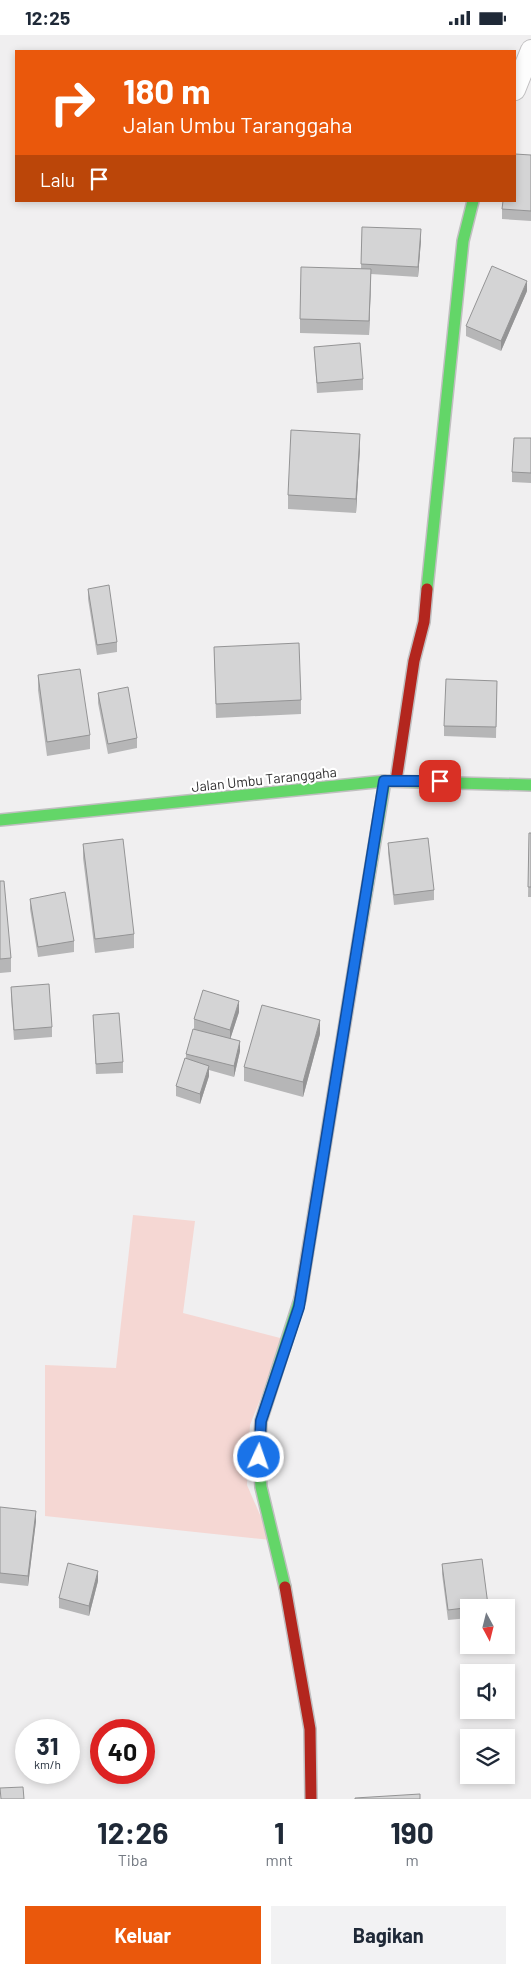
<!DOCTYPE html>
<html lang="id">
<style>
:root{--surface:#fff;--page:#f2f2f3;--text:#1f2937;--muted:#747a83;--accent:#ea580c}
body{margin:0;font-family:Barlow,sans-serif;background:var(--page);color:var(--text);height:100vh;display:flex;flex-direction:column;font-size:19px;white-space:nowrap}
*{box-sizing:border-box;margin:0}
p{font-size:16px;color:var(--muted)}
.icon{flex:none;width:28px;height:28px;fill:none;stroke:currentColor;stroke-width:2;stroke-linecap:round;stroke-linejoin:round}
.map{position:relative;height:1764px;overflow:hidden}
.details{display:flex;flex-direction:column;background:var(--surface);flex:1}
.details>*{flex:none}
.guide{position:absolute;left:15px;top:15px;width:501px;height:152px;border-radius:0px;box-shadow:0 2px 8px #0003;background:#ea580c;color:#fff;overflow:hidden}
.needle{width:32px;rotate:173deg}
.buttons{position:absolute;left:460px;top:1564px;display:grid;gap:10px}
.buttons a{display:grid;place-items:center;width:55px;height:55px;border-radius:0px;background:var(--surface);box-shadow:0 2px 8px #0003;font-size:25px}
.speed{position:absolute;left:15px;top:1684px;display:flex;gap:10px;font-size:25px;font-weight:700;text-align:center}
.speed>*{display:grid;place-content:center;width:65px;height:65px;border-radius:50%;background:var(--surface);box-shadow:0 2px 8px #0003;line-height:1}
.speed small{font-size:12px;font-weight:400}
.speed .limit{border:8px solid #d22;background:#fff;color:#111}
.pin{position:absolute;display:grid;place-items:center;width:42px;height:42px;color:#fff;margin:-21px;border-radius:10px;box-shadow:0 2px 8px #0006}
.me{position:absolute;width:55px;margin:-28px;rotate:3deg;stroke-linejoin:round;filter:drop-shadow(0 0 4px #0008)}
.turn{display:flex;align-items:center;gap:18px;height:105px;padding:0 25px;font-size:22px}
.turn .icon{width:65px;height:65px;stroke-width:2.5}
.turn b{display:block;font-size:35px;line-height:42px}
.then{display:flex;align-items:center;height:48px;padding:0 25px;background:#0003;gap:10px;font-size:19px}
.eta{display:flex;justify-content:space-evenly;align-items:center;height:85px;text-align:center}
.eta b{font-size:30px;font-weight:700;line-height:35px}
.button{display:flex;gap:10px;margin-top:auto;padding:10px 25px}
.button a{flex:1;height:58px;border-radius:0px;background:var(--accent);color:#fff;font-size:20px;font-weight:700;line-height:58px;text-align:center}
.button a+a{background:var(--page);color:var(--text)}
.status{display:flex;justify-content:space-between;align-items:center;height:35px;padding:0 25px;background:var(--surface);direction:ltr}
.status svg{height:14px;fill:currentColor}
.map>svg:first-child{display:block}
.green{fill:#f5d7d3}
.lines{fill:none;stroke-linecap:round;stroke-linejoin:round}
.street-casing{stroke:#c0bfc0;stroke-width:22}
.fast-casing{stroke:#c0bfc0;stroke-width:14}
.slow-casing{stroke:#c0bfc0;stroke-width:14}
.jam-casing{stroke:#c0bfc0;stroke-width:14}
.street{stroke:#fdfdfd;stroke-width:20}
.fast{stroke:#63d668;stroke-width:11}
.slow{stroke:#ff974d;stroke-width:11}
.jam{stroke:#b3261e;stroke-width:11}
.wall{fill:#b6b6b7}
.shaded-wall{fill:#949495}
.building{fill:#d4d4d5;stroke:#949495}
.route-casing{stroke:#114b97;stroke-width:12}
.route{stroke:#1a73e8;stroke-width:9}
.labels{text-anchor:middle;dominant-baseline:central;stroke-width:4.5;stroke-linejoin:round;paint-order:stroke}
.street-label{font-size:14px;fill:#2e2d2e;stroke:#fff}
</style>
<div class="status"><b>12:25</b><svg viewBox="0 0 49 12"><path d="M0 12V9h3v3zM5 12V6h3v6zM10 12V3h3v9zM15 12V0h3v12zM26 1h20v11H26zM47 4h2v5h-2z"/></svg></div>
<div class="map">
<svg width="531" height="1764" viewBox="0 0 531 1764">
<rect width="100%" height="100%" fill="#f0eff0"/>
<!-- green -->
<path class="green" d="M 133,1180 L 195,1186 L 183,1278 L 284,1304 L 250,1390 L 247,1450 L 271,1505 L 45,1481 L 45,1330 L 116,1333 Z"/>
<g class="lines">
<!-- street casing -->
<g class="street-casing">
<path id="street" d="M 515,55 L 531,15"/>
</g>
<!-- fast casing -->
<g class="fast-casing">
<path id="fast" d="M 427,554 L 463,206 L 473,166
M 0,785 L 385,746 L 531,750
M 359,902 L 385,746
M 285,1552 L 261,1452 L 259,1422 L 261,1386 L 300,1264"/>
</g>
<!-- slow casing -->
<g class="slow-casing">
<path id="slow" d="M 300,1264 L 359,902"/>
</g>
<!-- jam casing -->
<g class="jam-casing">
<path id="jam" d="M 396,746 L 414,626 L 424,587 L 427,554
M 285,1552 L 310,1694 L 311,1764"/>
</g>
<!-- street -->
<use href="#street" class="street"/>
<!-- fast -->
<use href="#fast" class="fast"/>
<!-- slow -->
<use href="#slow" class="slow"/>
<!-- jam -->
<use href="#jam" class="jam"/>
</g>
<!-- wall -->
<path class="wall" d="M 531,120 L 531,186 L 502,184 L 502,174 Z
M 235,166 L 271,166 L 271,167 L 235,167 Z
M 303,166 L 348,166 L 348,167 L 303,167 Z
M 362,192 L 421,205 L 418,242 L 371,239 L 369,300 L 300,298 L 300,284 L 361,234 Z
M 527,256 L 501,316 L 466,301 L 466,291 Z
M 314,312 L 363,344 L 363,355 L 317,358 Z
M 531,403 L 531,448 L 512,447 L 512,437 Z
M 360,413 L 356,478 L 288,474 L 288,460 Z
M 88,554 L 117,607 L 117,617 L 97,620 L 88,564 Z
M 214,612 L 301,665 L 301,679 L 216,683 Z
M 38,640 L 90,700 L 90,714 L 47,721 L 38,655 Z
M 497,646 L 496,703 L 444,701 L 444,691 Z
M 98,658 L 137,703 L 137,713 L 108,719 L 98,668 Z
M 529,798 L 531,798 L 531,862 L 528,862 Z
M 388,808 L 434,855 L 434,865 L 394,870 L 388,818 Z
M 83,809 L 134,899 L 134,913 L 95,918 L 83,823 Z
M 0,846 L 11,923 L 11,937 L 0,938 Z
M 30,864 L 74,906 L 74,917 L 38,922 L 30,874 Z
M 11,952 L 52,992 L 52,1002 L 14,1005 L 11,963 Z
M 239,977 L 230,1004 L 240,1016 L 234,1042 L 209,1035 L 209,1041 L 200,1069 L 176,1061 L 176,1051 L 186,1023 L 186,1019 L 194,994 L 194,984 Z
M 93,980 L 123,1027 L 123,1038 L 96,1039 Z
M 320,999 L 303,1062 L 244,1046 L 244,1032 Z
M 0,1472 L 36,1486 L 28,1551 L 0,1548 Z
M 482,1524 L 488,1572 L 469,1572 L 469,1583 L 448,1585 L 442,1539 L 442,1529 Z
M 98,1546 L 89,1581 L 59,1573 L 59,1563 Z"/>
<!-- shaded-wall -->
<path class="shaded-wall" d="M 421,194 L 421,205 L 418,242 L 418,232 Z
M 371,234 L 371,248 L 369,300 L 369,286 Z
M 527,246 L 527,256 L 501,316 L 501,306 Z
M 360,399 L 360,413 L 356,478 L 356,464 Z
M 239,966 L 239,977 L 230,1005 L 230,995 Z
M 320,985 L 320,999 L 303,1062 L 303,1047 Z
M 240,1006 L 240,1016 L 234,1042 L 234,1031 Z
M 209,1031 L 209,1041 L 200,1069 L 200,1059 Z
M 36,1476 L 36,1486 L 28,1551 L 28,1541 Z
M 98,1536 L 98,1546 L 89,1581 L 89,1571 Z"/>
<!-- building -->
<path class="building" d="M 515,119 L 531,120 L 531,176 L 502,174 L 503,166 L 515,166 Z
M 362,192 L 421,194 L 418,232 L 361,229 Z
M 492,231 L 527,246 L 501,306 L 466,291 Z
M 301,232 L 371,234 L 369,286 L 300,284 Z
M 360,308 L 363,344 L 317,348 L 314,312 Z
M 291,395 L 360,399 L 356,464 L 288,460 Z
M 514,403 L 531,403 L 531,438 L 512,437 Z
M 109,550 L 117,607 L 97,610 L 88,554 Z
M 299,608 L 301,665 L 216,669 L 214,612 Z
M 80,634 L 90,700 L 47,707 L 38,640 Z
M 446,644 L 497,646 L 496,692 L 444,691 Z
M 128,652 L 137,703 L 108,709 L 98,658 Z
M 529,798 L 531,798 L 531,852 L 528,852 Z
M 428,803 L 434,855 L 394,860 L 388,808 Z
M 123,804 L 134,899 L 95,904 L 83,809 Z
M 0,846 L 4,846 L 11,923 L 0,924 Z
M 65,857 L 74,906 L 38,912 L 30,864 Z
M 49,949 L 52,992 L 14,995 L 11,952 Z
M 203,955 L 239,966 L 230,995 L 194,984 Z
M 262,970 L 320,985 L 303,1047 L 244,1032 Z
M 119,978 L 123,1027 L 96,1029 L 93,980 Z
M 193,994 L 240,1006 L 234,1031 L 186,1019 Z
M 185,1023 L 209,1031 L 200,1059 L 176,1051 Z
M 0,1472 L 36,1476 L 28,1541 L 0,1538 Z
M 482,1524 L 488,1570 L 448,1575 L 442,1529 Z
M 68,1528 L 98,1536 L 89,1571 L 59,1563 Z
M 23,1752 L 24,1764 L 1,1764 L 0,1753 Z
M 420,1759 L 420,1764 L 355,1764 L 355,1763 Z"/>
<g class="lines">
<!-- route casing -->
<g class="route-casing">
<path id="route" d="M 259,1422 L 261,1386 L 299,1272 L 384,746 L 440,746"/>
</g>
<!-- route -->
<use href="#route" class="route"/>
</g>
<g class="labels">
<!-- street labels -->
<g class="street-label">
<text transform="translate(264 744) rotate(-6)">Jalan Umbu Taranggaha</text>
</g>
</g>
</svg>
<div class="buttons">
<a><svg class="needle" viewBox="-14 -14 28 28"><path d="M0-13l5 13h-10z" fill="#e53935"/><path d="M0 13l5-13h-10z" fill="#747a83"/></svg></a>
<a><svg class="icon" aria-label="sound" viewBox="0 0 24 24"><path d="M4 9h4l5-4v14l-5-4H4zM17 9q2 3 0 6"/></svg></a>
<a><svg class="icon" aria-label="layers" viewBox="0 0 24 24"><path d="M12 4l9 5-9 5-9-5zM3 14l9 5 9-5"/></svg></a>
</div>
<div class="speed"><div>31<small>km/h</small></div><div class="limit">40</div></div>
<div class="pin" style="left:440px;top:746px;background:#d93025"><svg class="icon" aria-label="arrive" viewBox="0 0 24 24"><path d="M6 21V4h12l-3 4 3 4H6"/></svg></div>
<svg class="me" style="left:259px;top:1422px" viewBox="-20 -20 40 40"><circle r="17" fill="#1a73e8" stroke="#fff" stroke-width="3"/><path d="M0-11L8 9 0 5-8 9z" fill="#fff"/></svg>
<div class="guide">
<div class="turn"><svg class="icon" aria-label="right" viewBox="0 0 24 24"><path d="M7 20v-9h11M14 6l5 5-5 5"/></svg><div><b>180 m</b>Jalan Umbu Taranggaha</div></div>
<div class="then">Lalu<svg class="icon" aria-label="arrive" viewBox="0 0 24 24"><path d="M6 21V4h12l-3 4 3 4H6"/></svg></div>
</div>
</div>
<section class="details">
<div class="eta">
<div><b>12:26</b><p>Tiba</p></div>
<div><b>1</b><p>mnt</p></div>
<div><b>190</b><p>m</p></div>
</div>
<div class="button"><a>Keluar</a><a>Bagikan</a></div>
</section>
